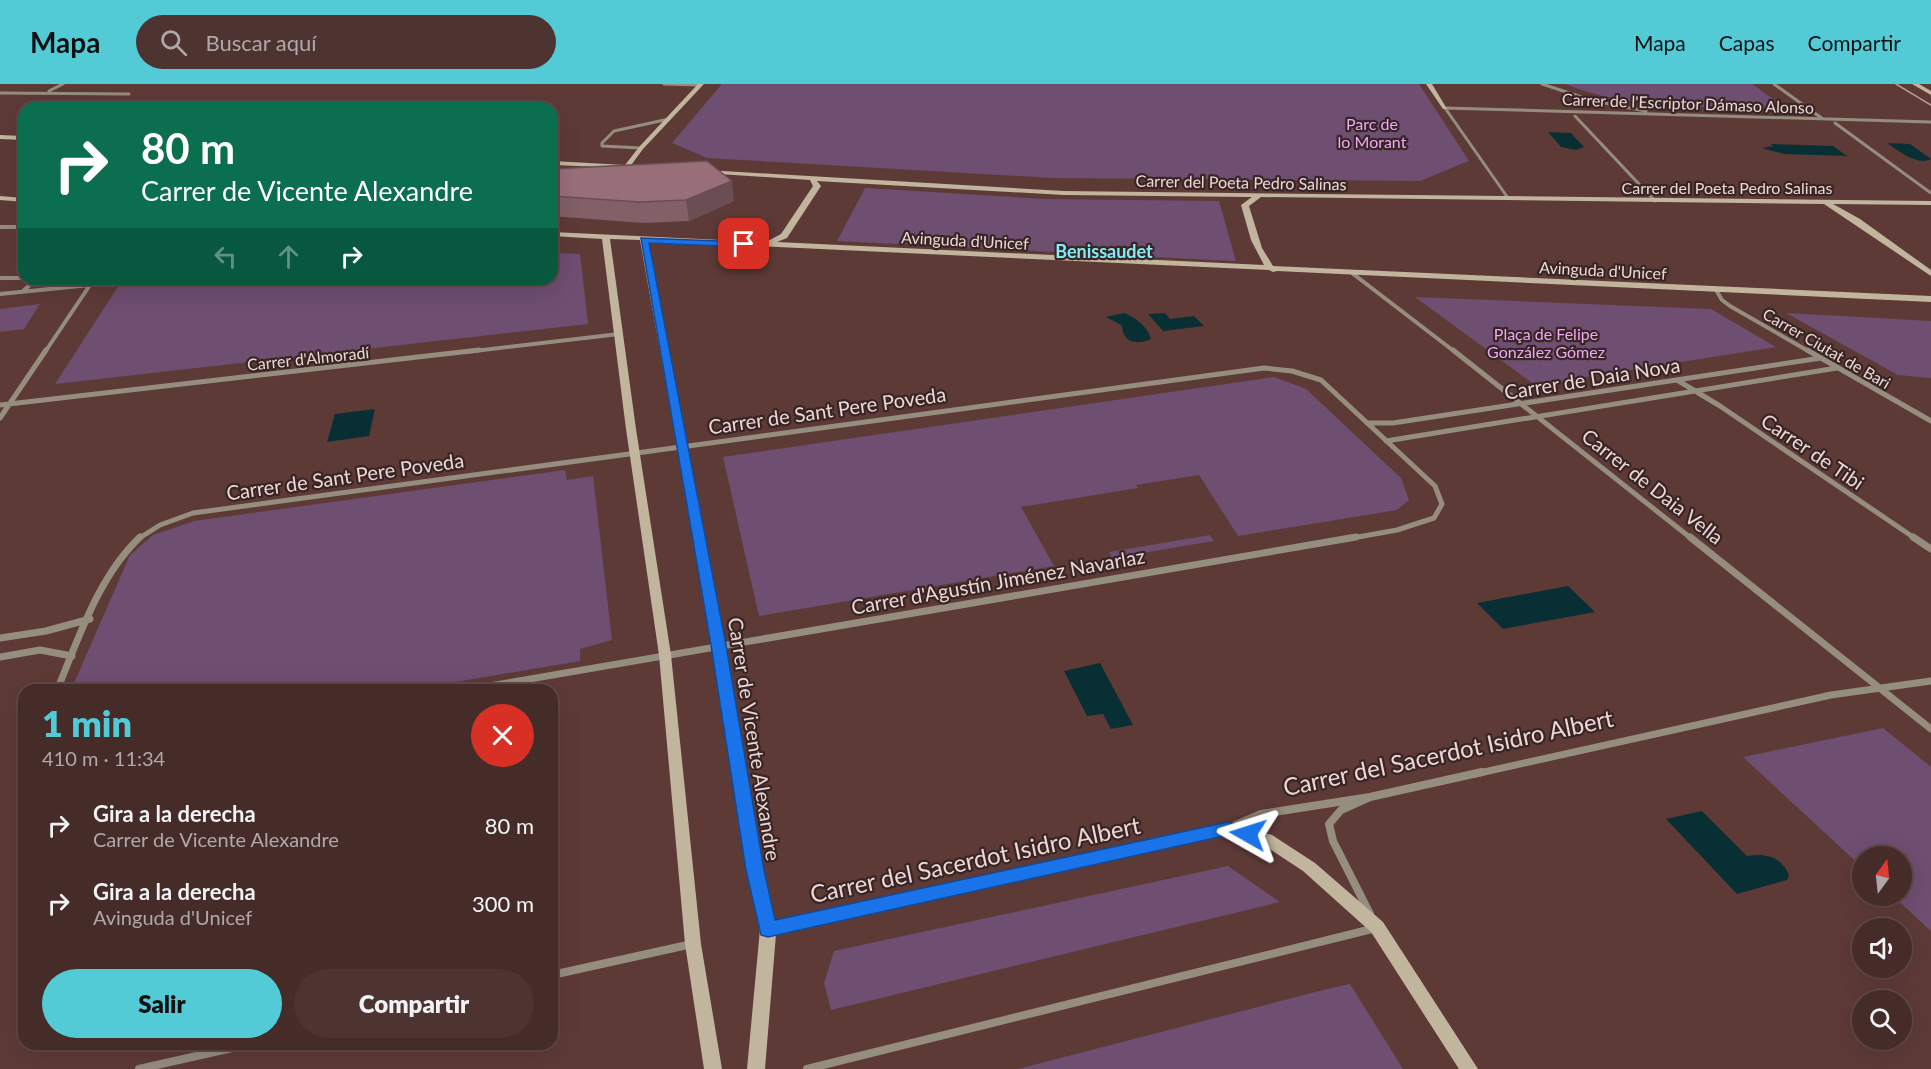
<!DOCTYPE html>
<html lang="es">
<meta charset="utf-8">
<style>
:root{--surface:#462c29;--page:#4d3431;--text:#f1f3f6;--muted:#b0a7a8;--line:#5e4846;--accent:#52cbd7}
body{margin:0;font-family:Lato,sans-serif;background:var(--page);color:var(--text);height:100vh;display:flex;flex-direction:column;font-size:22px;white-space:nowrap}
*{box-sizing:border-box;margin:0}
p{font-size:20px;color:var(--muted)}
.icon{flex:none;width:33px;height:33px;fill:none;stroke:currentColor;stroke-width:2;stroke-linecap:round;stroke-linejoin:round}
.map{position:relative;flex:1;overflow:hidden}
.side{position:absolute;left:18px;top:600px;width:540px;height:366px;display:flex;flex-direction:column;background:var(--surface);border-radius:18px;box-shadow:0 6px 24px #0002,0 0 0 2px var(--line)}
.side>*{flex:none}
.hud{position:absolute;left:18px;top:18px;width:540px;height:183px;border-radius:18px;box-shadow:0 6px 24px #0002,0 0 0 2px var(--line);background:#0b6e4f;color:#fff;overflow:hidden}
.needle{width:39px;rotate:15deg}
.controls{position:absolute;left:1852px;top:762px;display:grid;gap:12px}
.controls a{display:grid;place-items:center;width:60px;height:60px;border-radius:50%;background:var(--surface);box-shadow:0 6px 24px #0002,0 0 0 2px var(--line);font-size:30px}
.pin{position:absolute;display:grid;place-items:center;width:51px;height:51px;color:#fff;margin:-26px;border-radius:12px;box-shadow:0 3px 9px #0006}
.me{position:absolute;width:66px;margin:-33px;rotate:276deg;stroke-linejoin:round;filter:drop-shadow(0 0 4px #0008)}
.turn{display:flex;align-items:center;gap:21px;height:126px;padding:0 24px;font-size:27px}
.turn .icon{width:78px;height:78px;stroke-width:2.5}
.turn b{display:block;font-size:42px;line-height:51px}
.lanes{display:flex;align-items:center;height:57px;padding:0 24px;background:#0003;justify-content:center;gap:30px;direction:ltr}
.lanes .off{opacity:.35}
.round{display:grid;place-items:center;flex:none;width:63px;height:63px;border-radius:32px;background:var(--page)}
.overview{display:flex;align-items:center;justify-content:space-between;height:102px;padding:0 24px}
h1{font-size:36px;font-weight:800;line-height:45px;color:var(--accent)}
.primary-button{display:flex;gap:12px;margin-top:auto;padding:12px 24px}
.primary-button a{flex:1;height:69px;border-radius:36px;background:var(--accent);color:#111;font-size:24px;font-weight:800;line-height:69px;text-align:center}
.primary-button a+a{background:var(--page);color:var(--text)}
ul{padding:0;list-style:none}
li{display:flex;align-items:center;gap:18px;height:78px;padding:0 24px}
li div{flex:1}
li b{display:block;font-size:22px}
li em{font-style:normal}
header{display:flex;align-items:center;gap:36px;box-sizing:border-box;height:84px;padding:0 30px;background:var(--accent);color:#111}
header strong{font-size:28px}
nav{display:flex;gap:33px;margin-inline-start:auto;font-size:21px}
.search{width:420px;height:54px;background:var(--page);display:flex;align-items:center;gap:15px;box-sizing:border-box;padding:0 21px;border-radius:33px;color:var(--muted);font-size:22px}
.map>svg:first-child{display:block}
.green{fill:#6e4e71}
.water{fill:#082f33}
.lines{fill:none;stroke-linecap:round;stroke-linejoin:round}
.street-far4{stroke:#958d7e;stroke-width:3}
.street-far3{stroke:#958d7e;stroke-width:4}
.street-far2{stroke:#958d7e;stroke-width:5}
.street-far1{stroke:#958d7e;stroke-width:7}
.street{stroke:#958d7e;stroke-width:8}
.secondary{fill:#c1b59d;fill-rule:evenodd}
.tram{stroke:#b89c99;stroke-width:1.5}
.wall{fill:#835f67}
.shaded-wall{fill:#6a4e54}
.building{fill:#986f78;stroke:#6a4e54;stroke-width:1.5}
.route{fill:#1a73e8;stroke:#114b97;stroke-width:1.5}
.labels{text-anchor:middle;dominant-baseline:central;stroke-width:4.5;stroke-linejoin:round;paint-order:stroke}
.far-street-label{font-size:16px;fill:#eed6d4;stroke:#372625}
.far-park-label{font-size:16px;fill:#f0a6f7;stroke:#372625}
.far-neighbourhood-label{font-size:18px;font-weight:bold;fill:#82edf8;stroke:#372625}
.street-label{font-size:20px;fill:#eed6d4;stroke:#372625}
.near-street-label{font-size:24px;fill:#eed6d4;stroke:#372625}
</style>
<header>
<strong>Mapa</strong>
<div class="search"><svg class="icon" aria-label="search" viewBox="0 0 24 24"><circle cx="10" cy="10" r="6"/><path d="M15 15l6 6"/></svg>Buscar aquí</div>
<nav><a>Mapa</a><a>Capas</a><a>Compartir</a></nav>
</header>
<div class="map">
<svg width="1931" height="985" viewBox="0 0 1931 985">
<rect width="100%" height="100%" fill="#5e3a37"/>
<!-- green -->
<path class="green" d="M 722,0 L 1419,0 L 1469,77 L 1420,97 L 1054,94 L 707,74 L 672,59 Z
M 1565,0 L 1752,0 L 1785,24 C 1712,22 1634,28 1565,0 Z
M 865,104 L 1046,115 L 1219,117 L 1236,177 L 837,157 Z
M 552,169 L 580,170 L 588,240 L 55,300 L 123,195 L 552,195 Z
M 1415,213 L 1711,225 L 1776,263 L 1535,301 Z
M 40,220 L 24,245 L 0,248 L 0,225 Z
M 1786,229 L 1931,237 L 1931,294 L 1898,291 Z
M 1274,293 L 1306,305 L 1401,394 L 1409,416 L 1397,426 L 1238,452 L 1199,391 L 1136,401 L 1138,404 L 1021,423 L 1054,482 L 759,532 L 723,373 Z
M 565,386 L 567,396 L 593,392 L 612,556 L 580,565 L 580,577 L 409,606 L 71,606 L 130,471 L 153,451 L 194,437 Z
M 1210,451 L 1214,457 L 1112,474 L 1109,468 Z
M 1883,644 L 1931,683 L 1931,847 L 1893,812 L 1902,812 L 1902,772 L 1863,772 L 1863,784 L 1743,673 Z
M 1228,782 L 1280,818 L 831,926 L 824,899 L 834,867 Z
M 1350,900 L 1403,985 L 1018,985 L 1331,904 Z"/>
<!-- water -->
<path class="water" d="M 1548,48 L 1571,49 L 1584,63 L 1576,66 L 1561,63 Z
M 1887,59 L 1910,60 L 1931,75 C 1918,82 1900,68 1887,59 Z
M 1771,60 L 1833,62 L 1847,72 L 1784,70 L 1762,64 L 1773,62 Z
M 1124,229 C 1135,233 1149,244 1151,255 C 1144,259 1128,261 1124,250 C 1122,247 1123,244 1121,241 L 1106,233 Z
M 1165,229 L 1170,235 L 1194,232 L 1204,242 L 1163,247 L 1148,230 Z
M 375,325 L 369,352 L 327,358 L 335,330 Z
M 1568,502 L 1595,528 L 1503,545 L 1477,519 Z
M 1100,579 L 1133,641 L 1111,645 L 1103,630 L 1087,632 L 1064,587 Z
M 1702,727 L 1747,772 C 1765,769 1781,772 1789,791 L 1787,796 L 1737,810 L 1666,735 Z"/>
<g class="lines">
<!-- street-far4 -->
<path class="street-far4" d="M 664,0 L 700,1
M 1542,0 L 1594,17 L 1646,27
M 1774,0 L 1823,35
M 49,7 L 63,0
M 0,9 L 129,10
M 1445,24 L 1931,38
M 1445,24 L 1508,114
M 1575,32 L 1655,117
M 1835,39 L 1931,109
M 641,64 L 602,62 L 602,59 L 614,47 L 669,35"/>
<!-- street-far3 -->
<path class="street-far3" d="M 0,143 L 24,143
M 1352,189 L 1455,268
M 0,194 L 24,194
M 1716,206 L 1722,216 L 1730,222 L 1810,268
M 22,208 L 32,199 L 31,195
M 0,210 L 90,201
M 45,268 L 90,201 L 90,195
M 466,268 L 619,250"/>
<!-- street-far2 -->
<path class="street-far2" d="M 1453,266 L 1692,455
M 1807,266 L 1931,337
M 1677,296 L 1720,322 L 1916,455
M 0,321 L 479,266
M 0,334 L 46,266
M 1367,339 L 1393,339 L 1821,274
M 1386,357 L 1837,284
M 138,455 L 160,441 L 193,429 L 1264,284 L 1292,287 L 1321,296 L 1435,402 L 1442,420 L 1434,434 L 1397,446 L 1347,455"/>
<!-- street-far1 -->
<path class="street-far1" d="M 1690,453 L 1931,645
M 1913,453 L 1931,465
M 0,554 L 46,547 L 90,535
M 0,573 L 40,566 L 72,572
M 57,606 C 79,554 98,493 140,453
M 466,606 L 1356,453
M 1475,690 L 1831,611 L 1931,597"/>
<!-- street -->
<path class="street" d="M 1370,713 L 1341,726 L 1329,740 L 1333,757 L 1370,830
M 1231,743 L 1261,730 L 1370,713 L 1482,688
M 552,891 L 692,860
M 139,985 L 250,960
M 807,985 L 1376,844"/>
<!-- secondary -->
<path class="secondary" d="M 698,0 L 704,0 L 643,65 L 629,84 L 552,81 L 552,77 L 625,81 L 639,63 Z
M 1426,0 L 1432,0 L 1447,25 L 1443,25 Z
M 1912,0 L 1919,0 L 1931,7 L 1931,11 Z
M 0,51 L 24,52 L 24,56 L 0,55 Z
M 706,86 L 1064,107 L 1931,117 L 1931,121 L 1833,120 L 1860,135 L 1931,186 L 1931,192 L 1824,120 L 1261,113 L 1249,122 L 1262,164 L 1273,182 L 1931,212 L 1931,218 L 1277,187 L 1273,188 L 1269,186 L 648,157 L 725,562 L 763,786 L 774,837 L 1229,739 L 1272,751 L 1315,779 L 1383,838 L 1478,985 L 1459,985 L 1371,848 L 1303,787 L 1262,760 L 1229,751 L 776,850 L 765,985 L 747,985 L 760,845 L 747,786 L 713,562 L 640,156 L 610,155 L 636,345 L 671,571 L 701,860 L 722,985 L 704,985 L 685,860 L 659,571 L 626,345 L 602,155 L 552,152 L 552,148 L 766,158 L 781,150 L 813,102 L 810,96 L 704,89 L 703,88 ZM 817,97 L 1064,111 L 1252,113 L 1241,121 L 1251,156 L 1264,181 L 777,158 L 787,154 L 821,102 Z
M 0,112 L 24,114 L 24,118 L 0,116 Z"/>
<!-- tram -->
<path class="tram" d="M 1896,0 L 1931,21"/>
</g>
<!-- wall -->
<path class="wall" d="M 552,85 L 734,117 L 689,137 L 643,139 L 552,132 Z"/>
<!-- shaded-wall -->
<path class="shaded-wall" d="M 732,97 L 734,117 L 689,137 L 686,116 Z"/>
<!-- building -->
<path class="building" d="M 707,77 L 732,97 L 686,116 L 639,118 L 552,112 L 552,85 Z"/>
<!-- route -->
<path class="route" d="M 641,154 L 744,158 L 749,160 L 744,163 L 649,159 L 726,561 L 764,786 L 775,836 L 1228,738 L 1254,745 L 1256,750 L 1254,755 L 1248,757 L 1228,751 L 768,853 L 761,851 L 746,786 L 711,561 Z"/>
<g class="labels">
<!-- far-street labels -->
<g class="far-street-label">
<text transform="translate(1688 19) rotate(2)">Carrer de l'Escriptor Dámaso Alonso</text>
<text transform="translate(1241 98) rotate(1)">Carrer del Poeta Pedro Salinas</text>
<text x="1727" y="103">Carrer del Poeta Pedro Salinas</text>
<text transform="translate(965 156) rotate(3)">Avinguda d'Unicef</text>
<text transform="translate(1603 186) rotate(3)">Avinguda d'Unicef</text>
<text transform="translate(1827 264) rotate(30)">Carrer Ciutat de Bari</text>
<text transform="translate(308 274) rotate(-6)">Carrer d'Almoradí</text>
</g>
<!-- far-park labels -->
<g class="far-park-label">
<text x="1372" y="39">Parc de<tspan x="1372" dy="18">lo Morant</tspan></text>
<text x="1546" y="249">Plaça de Felipe<tspan x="1546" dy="18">González Gómez</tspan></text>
</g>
<!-- far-neighbourhood labels -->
<g class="far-neighbourhood-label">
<text x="1104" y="167">Benissaudet</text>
</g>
<!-- street labels -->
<g class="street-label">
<text transform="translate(1592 294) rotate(-9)">Carrer de Daia Nova</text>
<text transform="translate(827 326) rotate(-8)">Carrer de Sant Pere Poveda</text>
<text transform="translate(1813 367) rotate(34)">Carrer de Tibi</text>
<text transform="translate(345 392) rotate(-8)">Carrer de Sant Pere Poveda</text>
<text transform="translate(1653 402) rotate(38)">Carrer de Daia Vella</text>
<text transform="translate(998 497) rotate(-10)">Carrer d'Agustín Jiménez Navarlaz</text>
<text transform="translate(755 655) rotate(81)">Carrer de Vicente Alexandre</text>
</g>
<!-- near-street labels -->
<g class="near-street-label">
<text transform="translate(1448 668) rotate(-12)">Carrer del Sacerdot Isidro Albert</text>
<text transform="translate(975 775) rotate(-12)">Carrer del Sacerdot Isidro Albert</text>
</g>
</g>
</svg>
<div class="controls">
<a><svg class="needle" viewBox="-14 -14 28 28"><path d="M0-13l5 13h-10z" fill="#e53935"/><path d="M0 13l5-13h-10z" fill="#b0a7a8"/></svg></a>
<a><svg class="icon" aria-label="sound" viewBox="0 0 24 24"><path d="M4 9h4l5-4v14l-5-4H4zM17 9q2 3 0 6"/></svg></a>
<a><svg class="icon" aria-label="search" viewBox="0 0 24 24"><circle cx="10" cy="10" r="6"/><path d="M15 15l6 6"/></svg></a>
</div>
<div class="pin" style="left:744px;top:160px;background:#d93025"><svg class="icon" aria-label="arrive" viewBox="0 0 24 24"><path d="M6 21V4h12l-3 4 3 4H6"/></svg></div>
<svg class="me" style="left:1248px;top:750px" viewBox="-20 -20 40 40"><path d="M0-17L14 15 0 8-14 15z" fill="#1a73e8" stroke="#fff" stroke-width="4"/></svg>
<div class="hud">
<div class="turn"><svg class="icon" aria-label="right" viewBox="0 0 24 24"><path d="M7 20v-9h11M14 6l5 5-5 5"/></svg><div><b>80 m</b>Carrer de Vicente Alexandre</div></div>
<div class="lanes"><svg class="icon off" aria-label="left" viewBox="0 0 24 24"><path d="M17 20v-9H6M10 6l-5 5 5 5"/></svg><svg class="icon off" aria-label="ahead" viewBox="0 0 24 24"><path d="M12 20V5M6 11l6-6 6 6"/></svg><svg class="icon" aria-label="right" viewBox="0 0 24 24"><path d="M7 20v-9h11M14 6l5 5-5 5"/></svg></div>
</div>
<section class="side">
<div class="overview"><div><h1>1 min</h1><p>410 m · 11:34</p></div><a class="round" style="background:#d93025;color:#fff"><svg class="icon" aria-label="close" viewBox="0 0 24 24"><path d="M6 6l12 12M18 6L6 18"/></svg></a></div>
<ul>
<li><svg class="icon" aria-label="right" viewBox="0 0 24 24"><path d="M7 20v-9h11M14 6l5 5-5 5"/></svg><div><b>Gira a la derecha</b><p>Carrer de Vicente Alexandre</p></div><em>80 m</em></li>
<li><svg class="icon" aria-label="right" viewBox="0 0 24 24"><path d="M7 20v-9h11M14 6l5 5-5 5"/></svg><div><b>Gira a la derecha</b><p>Avinguda d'Unicef</p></div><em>300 m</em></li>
</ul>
<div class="primary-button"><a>Salir</a><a>Compartir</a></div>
</section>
</div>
